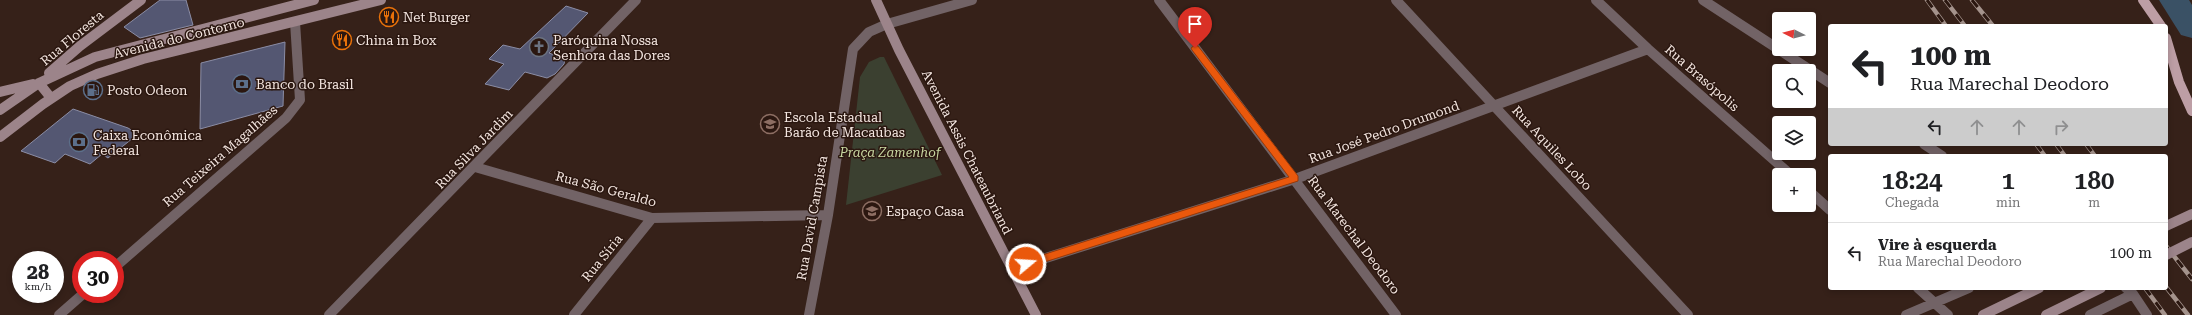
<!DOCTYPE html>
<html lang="pt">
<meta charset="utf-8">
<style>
:root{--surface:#fff;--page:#f2f2f2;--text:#202124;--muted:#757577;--line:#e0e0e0}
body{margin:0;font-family:"Roboto Serif",serif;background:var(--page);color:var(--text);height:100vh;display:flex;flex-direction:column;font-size:15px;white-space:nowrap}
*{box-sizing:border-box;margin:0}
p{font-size:13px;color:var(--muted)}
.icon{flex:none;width:22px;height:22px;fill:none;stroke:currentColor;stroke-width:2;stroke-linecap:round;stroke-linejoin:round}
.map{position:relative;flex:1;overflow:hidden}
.sheet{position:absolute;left:1828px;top:154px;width:340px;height:136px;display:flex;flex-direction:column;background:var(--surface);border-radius:4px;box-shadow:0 2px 6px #0003}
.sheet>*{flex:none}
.hud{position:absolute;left:1828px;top:24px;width:340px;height:122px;border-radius:4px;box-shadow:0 2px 6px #0003;background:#fff;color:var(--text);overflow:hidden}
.needle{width:26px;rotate:276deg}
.tools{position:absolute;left:1772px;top:12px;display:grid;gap:8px}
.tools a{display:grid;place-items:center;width:44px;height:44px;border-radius:4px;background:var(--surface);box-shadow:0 2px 6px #0003;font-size:20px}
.speed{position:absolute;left:12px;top:251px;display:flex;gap:8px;font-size:20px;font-weight:700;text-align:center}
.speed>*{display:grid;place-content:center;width:52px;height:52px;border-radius:50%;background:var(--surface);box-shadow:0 2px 6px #0003;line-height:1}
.speed small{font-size:10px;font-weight:400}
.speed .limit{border:6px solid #d22;background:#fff;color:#111}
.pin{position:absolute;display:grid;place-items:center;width:34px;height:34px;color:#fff;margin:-41px -17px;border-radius:50% 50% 50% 0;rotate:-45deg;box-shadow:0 0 4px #0007}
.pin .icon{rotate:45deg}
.me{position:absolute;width:44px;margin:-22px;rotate:72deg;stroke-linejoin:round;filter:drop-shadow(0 0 3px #0008)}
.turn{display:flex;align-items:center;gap:14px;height:84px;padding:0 16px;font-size:18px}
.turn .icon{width:52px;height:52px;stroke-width:2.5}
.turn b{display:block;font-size:28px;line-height:34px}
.lanes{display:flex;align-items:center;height:38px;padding:0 16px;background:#0003;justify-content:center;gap:20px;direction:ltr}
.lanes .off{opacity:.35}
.eta{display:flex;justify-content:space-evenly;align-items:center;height:68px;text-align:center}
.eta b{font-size:24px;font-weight:600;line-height:28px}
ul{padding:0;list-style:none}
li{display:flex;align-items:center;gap:12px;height:60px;padding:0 16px;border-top:1px solid var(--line)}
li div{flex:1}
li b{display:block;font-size:15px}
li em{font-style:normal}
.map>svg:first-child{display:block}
.green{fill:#3b4030}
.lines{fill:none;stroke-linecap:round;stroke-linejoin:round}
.river{fill:#3a5165;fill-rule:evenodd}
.building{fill:#545772;stroke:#8b8da5}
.street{stroke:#726366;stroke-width:10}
.secondary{stroke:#9c848a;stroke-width:10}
.primary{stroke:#bd9ea5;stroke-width:10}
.rail-casing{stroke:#a4938c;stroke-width:4.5}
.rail{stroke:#2b1710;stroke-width:3;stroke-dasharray:9;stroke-linecap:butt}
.secondary-bridge{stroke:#9c848a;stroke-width:10}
.route{fill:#ea580c;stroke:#983908}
.labels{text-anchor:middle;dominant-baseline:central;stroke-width:3;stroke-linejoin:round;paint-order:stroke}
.poi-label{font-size:13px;fill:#f4e6e0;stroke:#2b1710;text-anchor:start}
.street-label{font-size:13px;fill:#f4e6e0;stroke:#2b1710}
.park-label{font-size:13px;font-style:italic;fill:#c7d6a0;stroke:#2b1710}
</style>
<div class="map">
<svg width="2192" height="315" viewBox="0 0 2192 315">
<rect width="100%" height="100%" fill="#362119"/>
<!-- green -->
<path class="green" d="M 880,57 L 884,57 L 942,175 L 846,205 L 860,77 L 869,62 Z"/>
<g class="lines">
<!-- river -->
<path class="river" d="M 2159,0 L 2189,0 L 2192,5 L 2192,38 L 2181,35 Z"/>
</g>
<!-- building -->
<path class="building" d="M 160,0 L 186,0 L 193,25 L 140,38 L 124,27 Z
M 566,6 L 588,13 L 549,53 L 565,59 L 564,64 L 555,74 L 547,78 L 525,72 L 509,90 L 485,84 L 504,64 L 489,59 L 503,45 L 520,49 Z
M 285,42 L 283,106 L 200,129 L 201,63 Z
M 73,109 L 128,128 L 138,134 L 108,158 L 102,154 L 90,164 L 65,154 L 55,163 L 21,151 Z"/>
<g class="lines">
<!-- street -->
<path class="street" d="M 1159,0 L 1396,315
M 1396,0 L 1688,315
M 1596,0 L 1648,49 L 1791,175
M 1703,0 L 1830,83
M 1924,144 L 1942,156
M 475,167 L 652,218 L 828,215
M 1809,191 L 1830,210
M 115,267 L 286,118 L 300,100 L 295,22
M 1011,269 L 1295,179 L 1648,49
M 1918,288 L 1948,315
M 2126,288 L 2133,294 L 2147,315
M 59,315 L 83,294
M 329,315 L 636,0
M 574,315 L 652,218
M 809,315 L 828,215 L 853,49 L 869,32 L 887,24 L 972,0
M 1906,315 L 1969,288
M 2090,315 L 2133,294"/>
<!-- secondary -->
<path class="secondary" d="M 876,0 L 899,50 L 1036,315
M 49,73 L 80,46 L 141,0
M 39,83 L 51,98
M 0,92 L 33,84
M 0,110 L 39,83 L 95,57 L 314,0
M 0,137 L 43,104 L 70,86 L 97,74 L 143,59 L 381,0
M 2166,226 L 2192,214
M 1983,315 L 2039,288
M 2046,315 L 2101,288"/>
<!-- primary -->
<path class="primary" d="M 2143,0 L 2161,26
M 2166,38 L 2179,82 L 2192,111"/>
<!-- rail casing -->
<g class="rail-casing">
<path id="rail" d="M 1927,0 L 1946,26
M 1945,0 L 1965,26
M 1972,0 L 1993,26
M 2036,144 L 2045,156
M 2056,144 L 2065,156
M 2086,144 L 2095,156
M 2166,246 L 2192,279
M 2166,287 L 2188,315
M 2145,288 L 2165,315"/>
</g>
<!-- rail -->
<use href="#rail" class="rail"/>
<!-- secondary-bridge -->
<path class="secondary-bridge" d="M 2166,255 L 2192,242"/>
</g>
<!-- route -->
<path class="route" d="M 1195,45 L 1198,46 L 1298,176 L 1298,181 L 1026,268 L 1023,267 L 1023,261 L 1289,177 L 1192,50 L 1191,48 Z"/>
<!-- icons -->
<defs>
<g id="restaurant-ring" transform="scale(1)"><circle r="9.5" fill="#2b1710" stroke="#e8710a" stroke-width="1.5"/><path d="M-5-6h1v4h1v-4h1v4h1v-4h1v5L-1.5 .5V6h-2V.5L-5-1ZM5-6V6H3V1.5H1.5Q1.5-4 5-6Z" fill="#e8710a"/></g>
<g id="church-ring" transform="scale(1)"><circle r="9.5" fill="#2b1710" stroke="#6b7280" stroke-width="1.5"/><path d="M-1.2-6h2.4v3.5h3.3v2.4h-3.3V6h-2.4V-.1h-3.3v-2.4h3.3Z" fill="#6b7280"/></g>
<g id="bank-ring" transform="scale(1)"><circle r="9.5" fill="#2b1710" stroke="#5c6f8a" stroke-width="1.5"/><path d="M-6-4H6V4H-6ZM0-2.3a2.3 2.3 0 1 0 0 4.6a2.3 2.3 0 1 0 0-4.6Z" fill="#5c6f8a"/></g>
<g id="fuel-ring" transform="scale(1)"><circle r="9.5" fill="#2b1710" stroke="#5c6f8a" stroke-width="1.5"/><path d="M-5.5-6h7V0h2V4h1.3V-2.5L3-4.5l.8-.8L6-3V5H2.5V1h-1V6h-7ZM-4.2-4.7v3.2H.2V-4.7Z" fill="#5c6f8a"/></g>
<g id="school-ring" transform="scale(1)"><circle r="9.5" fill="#2b1710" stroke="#8d6e63" stroke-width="1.5"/><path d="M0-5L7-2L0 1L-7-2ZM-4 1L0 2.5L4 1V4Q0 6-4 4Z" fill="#8d6e63"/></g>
</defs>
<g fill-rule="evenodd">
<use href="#restaurant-ring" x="389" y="17"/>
<use href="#restaurant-ring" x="342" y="40"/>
<use href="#church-ring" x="539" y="47"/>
<use href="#bank-ring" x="242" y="84"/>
<use href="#fuel-ring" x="93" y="90"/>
<use href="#school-ring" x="770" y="124"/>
<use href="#bank-ring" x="79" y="142"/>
<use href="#school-ring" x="872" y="211"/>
</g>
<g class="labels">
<!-- poi labels -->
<g class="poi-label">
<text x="403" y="17">Net Burger</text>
<text x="356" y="40">China in Box</text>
<text x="553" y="40">Paróquina Nossa<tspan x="553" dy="15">Senhora das Dores</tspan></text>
<text x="256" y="84">Banco do Brasil</text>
<text x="107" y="90">Posto Odeon</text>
<text x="784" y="117">Escola Estadual<tspan x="784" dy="15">Barão de Macaúbas</tspan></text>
<text x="93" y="135">Caixa Econômica<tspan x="93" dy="15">Federal</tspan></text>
<text x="886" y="211">Espaço Casa</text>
</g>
<!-- street labels -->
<g class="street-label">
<text transform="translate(72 38) rotate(-40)">Rua Floresta</text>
<text transform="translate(179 38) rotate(-14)">Avenida do Contorno</text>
<text transform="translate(1702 78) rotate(41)">Rua Brasópolis</text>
<text transform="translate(1384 132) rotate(-20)">Rua José Pedro Drumond</text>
<text transform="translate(1552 148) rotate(47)">Rua Aquiles Lobo</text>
<text transform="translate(474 149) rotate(-46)">Rua Silva Jardim</text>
<text transform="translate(967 152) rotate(63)">Avenida Assis Chateaubriand</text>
<text transform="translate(220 156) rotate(-41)">Rua Teixeira Magalhães</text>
<text transform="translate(606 189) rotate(15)">Rua São Geraldo</text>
<text transform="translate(812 218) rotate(-80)">Rua David Campista</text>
<text transform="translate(1354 235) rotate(53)">Rua Marechal Deodoro</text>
<text transform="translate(602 258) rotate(-51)">Rua Síria</text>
</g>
<!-- park labels -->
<g class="park-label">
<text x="890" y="152">Praça Zamenhof</text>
</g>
</g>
</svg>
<div class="tools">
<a><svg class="needle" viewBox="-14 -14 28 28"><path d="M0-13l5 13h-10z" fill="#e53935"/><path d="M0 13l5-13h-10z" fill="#757577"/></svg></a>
<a><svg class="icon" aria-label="search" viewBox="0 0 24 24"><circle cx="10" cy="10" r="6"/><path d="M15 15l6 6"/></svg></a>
<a><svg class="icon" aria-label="layers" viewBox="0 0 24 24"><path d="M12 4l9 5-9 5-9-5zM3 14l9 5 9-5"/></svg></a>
<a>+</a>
</div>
<div class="speed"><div>28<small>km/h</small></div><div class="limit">30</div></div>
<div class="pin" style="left:1195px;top:48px;background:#d93025"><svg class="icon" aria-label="arrive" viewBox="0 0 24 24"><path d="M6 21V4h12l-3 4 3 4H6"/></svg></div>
<svg class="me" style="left:1026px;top:264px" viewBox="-20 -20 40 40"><circle r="17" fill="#ea580c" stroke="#fff" stroke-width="3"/><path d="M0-11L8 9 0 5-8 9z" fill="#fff"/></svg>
<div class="hud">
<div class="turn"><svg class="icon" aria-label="left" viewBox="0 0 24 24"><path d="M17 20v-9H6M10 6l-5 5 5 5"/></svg><div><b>100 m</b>Rua Marechal Deodoro</div></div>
<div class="lanes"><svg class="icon" aria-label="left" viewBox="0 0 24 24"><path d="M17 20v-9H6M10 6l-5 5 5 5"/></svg><svg class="icon off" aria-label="ahead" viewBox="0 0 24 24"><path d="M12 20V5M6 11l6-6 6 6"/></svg><svg class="icon off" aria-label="ahead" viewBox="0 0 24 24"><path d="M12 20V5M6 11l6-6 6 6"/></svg><svg class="icon off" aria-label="right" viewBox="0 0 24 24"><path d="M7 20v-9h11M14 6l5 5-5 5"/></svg></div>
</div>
<section class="sheet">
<div class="eta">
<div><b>18:24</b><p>Chegada</p></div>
<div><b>1</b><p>min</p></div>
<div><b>180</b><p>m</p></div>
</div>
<ul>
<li><svg class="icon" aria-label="left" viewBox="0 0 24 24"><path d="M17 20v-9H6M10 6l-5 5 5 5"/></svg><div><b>Vire à esquerda</b><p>Rua Marechal Deodoro</p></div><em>100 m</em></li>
</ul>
</section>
</div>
